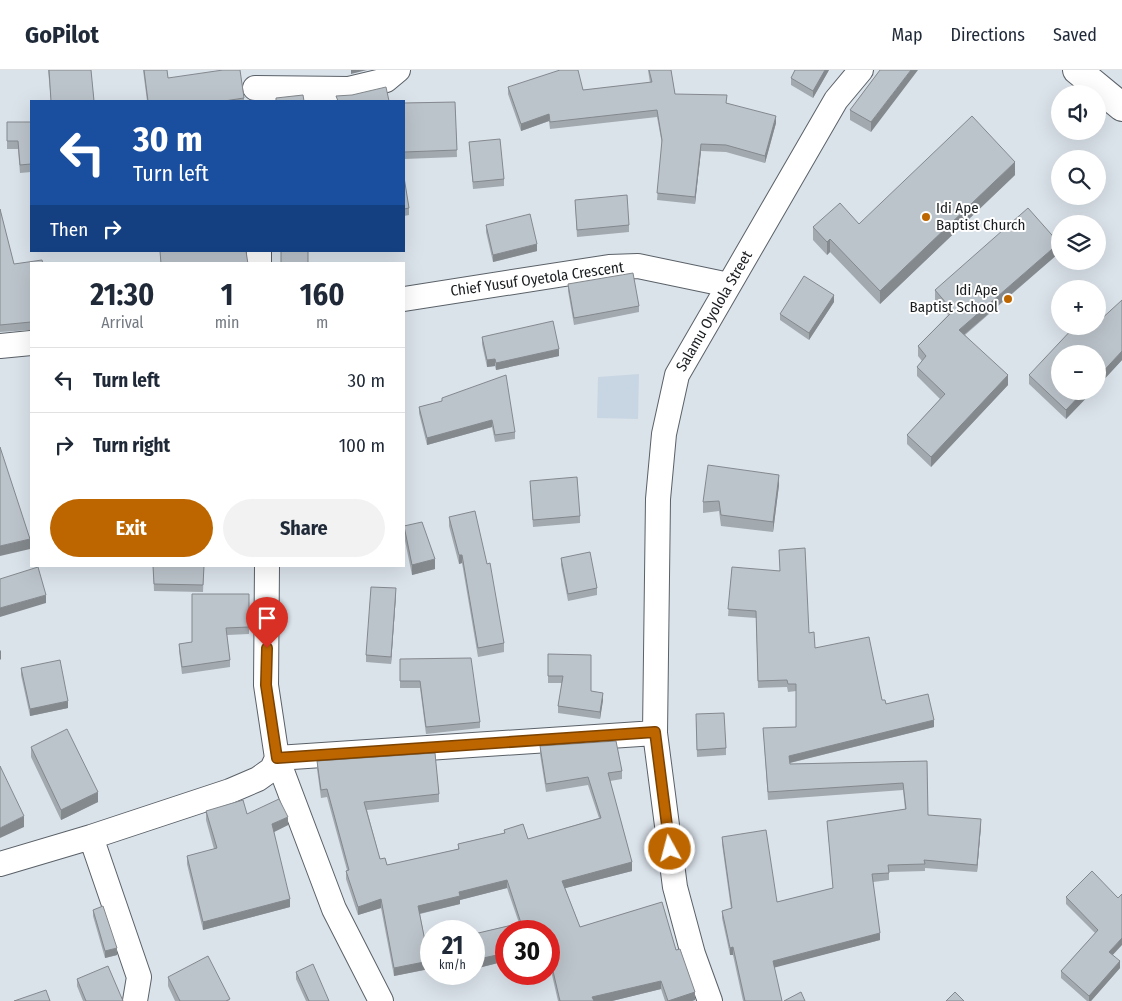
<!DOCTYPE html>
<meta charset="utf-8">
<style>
:root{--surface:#fff;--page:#f2f2f3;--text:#1f2937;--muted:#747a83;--line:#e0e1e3;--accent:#bd6600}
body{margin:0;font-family:"Fira Sans Condensed",sans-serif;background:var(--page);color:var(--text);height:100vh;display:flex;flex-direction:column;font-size:19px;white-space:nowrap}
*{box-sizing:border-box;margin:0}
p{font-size:16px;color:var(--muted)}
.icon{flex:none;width:28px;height:28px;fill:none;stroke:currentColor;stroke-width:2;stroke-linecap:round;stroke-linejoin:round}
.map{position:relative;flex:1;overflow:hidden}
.panel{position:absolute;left:30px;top:192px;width:375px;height:305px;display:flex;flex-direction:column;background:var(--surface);border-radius:0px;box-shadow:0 5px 20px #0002}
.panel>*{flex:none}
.top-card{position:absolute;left:30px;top:30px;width:375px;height:152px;border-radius:0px;box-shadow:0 5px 20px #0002;background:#1a4fa0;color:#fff;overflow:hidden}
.fabs{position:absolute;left:1051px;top:15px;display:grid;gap:10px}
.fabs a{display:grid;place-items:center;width:55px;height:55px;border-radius:50%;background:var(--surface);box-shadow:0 5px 20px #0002;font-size:25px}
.speed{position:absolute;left:420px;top:850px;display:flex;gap:10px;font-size:25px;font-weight:700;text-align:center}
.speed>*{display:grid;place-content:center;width:65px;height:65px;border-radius:50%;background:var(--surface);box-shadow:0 5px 20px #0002;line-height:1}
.speed small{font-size:12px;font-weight:400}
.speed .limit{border:8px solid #d22;background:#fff;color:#111}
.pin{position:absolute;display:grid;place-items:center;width:42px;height:42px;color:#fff;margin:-51px -21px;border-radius:50% 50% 50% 0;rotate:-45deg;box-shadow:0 0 5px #0007}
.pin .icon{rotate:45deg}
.me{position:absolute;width:55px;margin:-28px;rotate:353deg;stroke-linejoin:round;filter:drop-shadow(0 0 4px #0008)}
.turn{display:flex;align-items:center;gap:18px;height:105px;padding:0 20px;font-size:22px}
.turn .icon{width:65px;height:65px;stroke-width:2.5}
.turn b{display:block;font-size:35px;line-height:42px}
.then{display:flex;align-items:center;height:48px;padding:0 20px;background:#0003;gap:10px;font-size:19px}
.eta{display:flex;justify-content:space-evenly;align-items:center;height:85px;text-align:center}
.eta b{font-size:30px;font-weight:700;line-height:35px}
.action{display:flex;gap:10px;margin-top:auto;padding:10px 20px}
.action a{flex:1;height:58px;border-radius:30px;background:var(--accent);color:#fff;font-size:20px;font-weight:700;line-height:58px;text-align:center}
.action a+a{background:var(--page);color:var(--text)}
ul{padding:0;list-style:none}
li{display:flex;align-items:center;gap:15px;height:65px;padding:0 20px;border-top:1px solid var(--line)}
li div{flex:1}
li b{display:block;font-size:19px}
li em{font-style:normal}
header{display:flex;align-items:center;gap:30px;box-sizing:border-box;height:70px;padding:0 25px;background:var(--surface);border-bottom:1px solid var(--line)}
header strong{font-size:24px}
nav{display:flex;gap:28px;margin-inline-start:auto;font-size:18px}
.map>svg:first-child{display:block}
.built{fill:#c8d6e3}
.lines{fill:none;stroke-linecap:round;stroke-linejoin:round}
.minor-casing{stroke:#5a6168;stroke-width:26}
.primary-casing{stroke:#5a6168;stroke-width:30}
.minor{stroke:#fff;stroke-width:24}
.primary{stroke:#fff;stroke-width:28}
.wall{fill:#a2a9af}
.shaded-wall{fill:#84898e}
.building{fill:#bcc4cb;stroke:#84898e}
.route-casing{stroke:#7b4200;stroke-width:12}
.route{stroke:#bd6600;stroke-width:9}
.poi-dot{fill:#bd6600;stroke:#fff;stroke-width:2}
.labels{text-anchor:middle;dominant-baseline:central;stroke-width:4;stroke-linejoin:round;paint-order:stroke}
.poi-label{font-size:15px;fill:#1b1e20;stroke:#fff;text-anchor:start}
.street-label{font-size:15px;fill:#1b1e20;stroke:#fff}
</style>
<header>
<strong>GoPilot</strong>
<nav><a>Map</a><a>Directions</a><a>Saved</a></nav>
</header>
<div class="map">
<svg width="1122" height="931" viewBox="0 0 1122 931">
<rect width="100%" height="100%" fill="#dae2ea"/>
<!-- built -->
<path class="built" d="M 639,304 L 638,349 L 597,348 L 598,307 Z"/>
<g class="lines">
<!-- minor casing -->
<g class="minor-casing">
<path id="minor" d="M 255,18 L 349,19 L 386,10 L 398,0
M 259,181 L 259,194
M 404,229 L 609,197 L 638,196 L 729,215
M 0,276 L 31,273
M 267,496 L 266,615 L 277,688 L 334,839 L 381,931
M 277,688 L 655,663
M 91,767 L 139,907 L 135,931
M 0,794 L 91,767 L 230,721 L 258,709 L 272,699 L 277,688
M 710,931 L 693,884 L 675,817 L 655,663 L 658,429 L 664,364 L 677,305 L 836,30 L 861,0"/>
</g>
<!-- primary casing -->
<g class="primary-casing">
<path id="primary" d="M 1077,0 L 1122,37"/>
</g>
<!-- minor -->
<use href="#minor" class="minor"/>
<!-- primary -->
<use href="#primary" class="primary"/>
</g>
<!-- wall -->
<path class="wall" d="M 48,0 L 91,0 L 94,31 L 51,31 Z
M 143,0 L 167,0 L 168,8 L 244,28 L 244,31 L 147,31 Z
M 648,0 L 671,0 L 675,24 L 727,33 L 776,53 L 765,93 L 726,82 L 701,81 L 695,134 L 657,130 L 662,74 L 657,47 L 550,59 L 549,51 L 521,61 L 508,24 L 508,17 L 583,20 L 650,13 Z
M 795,0 L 829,0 L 813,28 L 791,15 L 791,8 Z
M 880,0 L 871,62 L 850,50 L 850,40 Z
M 455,32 L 457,87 L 404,89 L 404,33 Z
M 7,52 L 31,52 L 31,102 L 20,103 L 18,79 L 7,79 Z
M 469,72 L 504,109 L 504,116 L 473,119 Z
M 1015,105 L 880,234 L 830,182 L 827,185 L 813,170 L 813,157 L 859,154 Z
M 404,107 L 409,138 L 409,145 L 404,146 Z
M 575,130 L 629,155 L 629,162 L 577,167 Z
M 0,139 L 14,194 L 31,194 L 31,260 L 0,262 Z
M 486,155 L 537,181 L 493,192 L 486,162 Z
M 1059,183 L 965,265 L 1008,315 L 931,397 L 907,374 L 907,365 L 940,329 L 917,306 L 917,297 L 922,291 L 918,286 L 918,276 L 948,245 L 935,230 L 935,220 Z
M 568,214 L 639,236 L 639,242 L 574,255 L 568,221 Z
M 834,232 L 809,270 L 780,250 L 780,244 Z
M 1088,262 L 1122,290 L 1098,316 L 1098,284 L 1060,321 L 1093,321 L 1066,349 L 1029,314 L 1029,305 Z
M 482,267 L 559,286 L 496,300 L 495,296 L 487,297 L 482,274 Z
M 442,331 L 515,362 L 515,369 L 495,372 L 492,357 L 427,375 L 419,343 L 419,337 Z
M 530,411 L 580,446 L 580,453 L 533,457 Z
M 779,415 L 773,462 L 721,456 L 719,441 L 703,443 L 703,432 Z
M 449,447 L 487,494 L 504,573 L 504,582 L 478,587 L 462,493 L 459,494 L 449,456 Z
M 404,456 L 435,499 L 412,505 L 404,466 Z
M 561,488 L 597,518 L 597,525 L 568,531 L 561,495 Z
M 153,496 L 204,496 L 203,522 L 154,521 Z
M 732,497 L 809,563 L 815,578 L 882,630 L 886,634 L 934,657 L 790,693 L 790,694 L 927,691 L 928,745 L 981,756 L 977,802 L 925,798 L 925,801 L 889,802 L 889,810 L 873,812 L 880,870 L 774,897 L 782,931 L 743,931 L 733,885 L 730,885 L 722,848 L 722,841 L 731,839 L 722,774 L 722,767 L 777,832 L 833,818 L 827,751 L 905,739 L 903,720 L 768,730 L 763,658 L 796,657 L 796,621 L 788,622 L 787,617 L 758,618 L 756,548 L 728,546 Z
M 249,524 L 249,564 L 227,565 L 230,590 L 230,597 L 182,604 L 179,581 L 179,574 L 192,572 Z
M 396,525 L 391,594 L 366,592 L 366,585 Z
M 548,584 L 591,621 L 603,630 L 600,649 L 558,643 L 558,636 L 562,613 L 548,613 Z
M 400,589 L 480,652 L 480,658 L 426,664 L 420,618 L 400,618 Z
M 21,598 L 68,638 L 30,646 L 21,605 Z
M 696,651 L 726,678 L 726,685 L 697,687 Z
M 616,671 L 622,701 L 622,709 L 610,711 L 632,792 L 632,801 L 565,818 L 580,857 L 662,832 L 676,880 L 680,879 L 695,922 L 695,930 L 692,931 L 665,931 L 661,919 L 612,931 L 558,931 L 549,892 L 549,861 L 506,861 L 506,891 L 474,899 L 474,864 L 519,853 L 507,818 L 460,830 L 460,834 L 420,844 L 429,891 L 429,899 L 394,906 L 381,838 L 358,845 L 346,809 L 346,801 L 347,800 L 327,727 L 321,728 L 317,699 L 317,691 L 435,683 L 439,724 L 439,732 L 367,740 L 380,789 L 385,788 L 387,795 L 458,779 L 458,774 L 504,763 L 504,760 L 523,754 L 528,769 L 599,748 L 588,715 L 546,722 L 540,684 L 540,676 Z
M 31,677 L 98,732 L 61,750 L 31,687 Z
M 206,741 L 247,744 L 288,755 L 274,762 L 290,837 L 203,860 L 187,794 L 187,786 L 214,779 L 206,750 Z
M 1066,827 L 1118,828 L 1112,885 L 1120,898 L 1091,931 L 1087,931 L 1061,908 L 1061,901 L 1095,863 L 1066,834 Z
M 93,840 L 117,885 L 105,888 L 93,846 Z
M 296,902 L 329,931 L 306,931 L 296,909 Z
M 168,907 L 230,931 L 175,931 L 168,916 Z
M 77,909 L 123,931 L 83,931 L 77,916 Z"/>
<!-- shaded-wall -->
<path class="shaded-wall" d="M 351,0 L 367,0 L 351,4 Z
M 825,0 L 829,0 L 813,28 L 813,21 Z
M 911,0 L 918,0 L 871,62 L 871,52 Z
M 549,44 L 549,51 L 521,61 L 521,54 Z
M 776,46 L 776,53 L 765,93 L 765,86 Z
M 701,74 L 701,81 L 695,134 L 695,127 Z
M 1015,92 L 1015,105 L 880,234 L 880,221 Z
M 830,169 L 830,182 L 827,185 L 827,172 Z
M 1059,173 L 1059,183 L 959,269 L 959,260 Z
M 537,174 L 537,181 L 493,192 L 493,185 Z
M 834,225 L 834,232 L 809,270 L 809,263 Z
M 559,279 L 559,286 L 496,300 L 496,293 Z
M 1122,281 L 1122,290 L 1098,316 L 1098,307 Z
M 495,289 L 495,296 L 487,297 L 487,290 Z
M 1008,305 L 1008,315 L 931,397 L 931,387 Z
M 1084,321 L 1093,321 L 1066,349 L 1066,340 Z
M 492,350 L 492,357 L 427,375 L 427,368 Z
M 779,405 L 779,415 L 773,462 L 773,452 Z
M 30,469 L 30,479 L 0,486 L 0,476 Z
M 459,485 L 462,485 L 462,493 L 459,494 Z
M 435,489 L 435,499 L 412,505 L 412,495 Z
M 396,518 L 396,525 L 391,594 L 391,587 Z
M 46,525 L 46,533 L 0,547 L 0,538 Z
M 1,580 L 1,589 L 0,590 L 0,581 Z
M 603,623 L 603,630 L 600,649 L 600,642 Z
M 68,631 L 68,638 L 30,646 L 30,639 Z
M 934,650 L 934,657 L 789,693 L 789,686 Z
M 98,722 L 98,732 L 61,750 L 61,740 Z
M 24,746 L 24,757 L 0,768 L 0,758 Z
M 288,747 L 288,755 L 272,763 L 272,754 Z
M 981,749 L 981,756 L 977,802 L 977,795 Z
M 632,792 L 632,801 L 562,819 L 562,811 Z
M 507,810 L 507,818 L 460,830 L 460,834 L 418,844 L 418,836 L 459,822 Z
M 290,829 L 290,837 L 203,860 L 203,852 Z
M 381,829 L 381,838 L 358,845 L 358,837 Z
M 880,863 L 880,870 L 773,898 L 773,891 Z
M 1122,868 L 1122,875 L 1109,889 L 1109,882 Z
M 733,877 L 733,885 L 730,885 L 730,878 Z
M 117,878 L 117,885 L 105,888 L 105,881 Z
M 506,883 L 506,891 L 474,899 L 474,890 Z
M 429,891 L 429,899 L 394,906 L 394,898 Z
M 1120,891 L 1120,898 L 1091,931 L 1089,931 L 1089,926 Z
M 437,904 L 451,904 L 437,907 Z
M 661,911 L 661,919 L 612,931 L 592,931 L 592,927 Z
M 695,922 L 695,930 L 692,931 L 668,931 Z"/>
<!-- building -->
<path class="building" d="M 49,0 L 91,0 L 94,31 L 51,31 Z
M 144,0 L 167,0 L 168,8 L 223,0 L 240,0 L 244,28 L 224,31 L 148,31 Z
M 560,0 L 578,0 L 583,20 L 652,12 L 649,0 L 671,0 L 675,24 L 727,25 L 726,33 L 776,46 L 765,86 L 726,75 L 701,74 L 695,127 L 657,123 L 662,70 L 657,40 L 550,52 L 549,44 L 521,54 L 508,17 Z
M 795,0 L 825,0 L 813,21 L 791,8 Z
M 880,0 L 911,0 L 871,52 L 850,40 Z
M 386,17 L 389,31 L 338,31 L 336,26 L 352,25 Z
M 303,25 L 304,31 L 276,31 L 276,28 Z
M 455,32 L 457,80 L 404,82 L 404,33 Z
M 972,46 L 1015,92 L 880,221 L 830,169 L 827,172 L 813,157 L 840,133 L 859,154 Z
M 7,52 L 31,52 L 31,94 L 20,95 L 18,71 L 7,71 Z
M 500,69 L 504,109 L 473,112 L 469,72 Z
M 404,107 L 409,138 L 404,139 Z
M 627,125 L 629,155 L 577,160 L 575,130 Z
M 1028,138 L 1059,173 L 959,260 L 1008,305 L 931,387 L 907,365 L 945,324 L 917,297 L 926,286 L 918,276 L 953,241 L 935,220 Z
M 0,139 L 14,194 L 42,190 L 43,194 L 31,194 L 31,252 L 0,255 Z
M 530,144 L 537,174 L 493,185 L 486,155 Z
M 160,181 L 246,181 L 248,194 L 161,194 Z
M 281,181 L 308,181 L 308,194 L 281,194 Z
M 633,203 L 639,236 L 574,248 L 568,214 Z
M 804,206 L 834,225 L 809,263 L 780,244 Z
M 1122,230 L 1122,281 L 1098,307 L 1098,284 L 1060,284 L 1060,321 L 1084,321 L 1066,340 L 1029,305 L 1075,256 L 1082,256 L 1088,262 L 1093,256 L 1098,256 L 1098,252 Z
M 553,251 L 559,279 L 496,293 L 495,289 L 487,290 L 482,267 Z
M 506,305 L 515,362 L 495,365 L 492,350 L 427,368 L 419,337 L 442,331 L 442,328 Z
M 0,377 L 30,469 L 0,476 Z
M 708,395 L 779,405 L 773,452 L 721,445 L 719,431 L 703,432 Z
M 577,407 L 580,446 L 533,450 L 530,411 Z
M 475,441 L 487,494 L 490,493 L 504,573 L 478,578 L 462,485 L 459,485 L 449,447 Z
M 422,452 L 435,489 L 412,495 L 404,456 Z
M 805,478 L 809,563 L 814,562 L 815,578 L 869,567 L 882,630 L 885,630 L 886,634 L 928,624 L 934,650 L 789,686 L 790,694 L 927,691 L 928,745 L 981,749 L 977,795 L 924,790 L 925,794 L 888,795 L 889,803 L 872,804 L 880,863 L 773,891 L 782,931 L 745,931 L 733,877 L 730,878 L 722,841 L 732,838 L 722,767 L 766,760 L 777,832 L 833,818 L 827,751 L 906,739 L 903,713 L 768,722 L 763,658 L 796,657 L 796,614 L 788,614 L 787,610 L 758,611 L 756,541 L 728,539 L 732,497 L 780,501 L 779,480 Z
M 590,482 L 597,518 L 568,524 L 561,488 Z
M 153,496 L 204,496 L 203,515 L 154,514 Z
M 38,497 L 46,525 L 0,538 L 0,509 Z
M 371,517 L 396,518 L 391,587 L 366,585 Z
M 192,524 L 249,524 L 249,557 L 226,558 L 230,590 L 182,597 L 179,574 L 192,572 Z
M 548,584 L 591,585 L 591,621 L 603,623 L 600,642 L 558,636 L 563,606 L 548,606 Z
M 471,588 L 480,652 L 426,657 L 420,611 L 400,611 L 400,589 Z
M 60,590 L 68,631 L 30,639 L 21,598 Z
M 724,643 L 726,678 L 697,680 L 696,644 Z
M 67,659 L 98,722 L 61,740 L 31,677 Z
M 616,671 L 622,701 L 608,703 L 632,792 L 562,811 L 580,857 L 662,832 L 676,880 L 680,879 L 695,922 L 668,931 L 661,911 L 592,927 L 594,931 L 560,931 L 549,884 L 549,861 L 506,861 L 506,883 L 474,890 L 474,864 L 521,853 L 507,810 L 459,822 L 460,826 L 418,836 L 429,891 L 394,898 L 381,829 L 358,837 L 346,801 L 349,800 L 327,719 L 321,720 L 317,691 L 435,683 L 439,724 L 364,732 L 380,789 L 385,788 L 387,795 L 459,779 L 458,774 L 505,763 L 504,760 L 523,754 L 528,769 L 601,748 L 588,707 L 546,714 L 540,676 Z
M 0,696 L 24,746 L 0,758 Z
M 279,729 L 288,747 L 272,754 L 290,829 L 203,852 L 187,786 L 217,778 L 206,741 L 243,730 L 247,744 Z
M 1092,801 L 1118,828 L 1122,824 L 1122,868 L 1109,882 L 1120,891 L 1089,926 L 1061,901 L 1098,860 L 1066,827 Z
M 103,836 L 117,878 L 105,881 L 93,840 Z
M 208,886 L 230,929 L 226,931 L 180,931 L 168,907 Z
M 313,894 L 329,931 L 309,931 L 296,902 Z
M 108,896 L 123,931 L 86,931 L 77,909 Z
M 46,920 L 50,931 L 14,931 Z
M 801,922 L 805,931 L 784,931 Z
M 955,922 L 964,931 L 946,931 Z"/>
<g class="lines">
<!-- route casing -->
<g class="route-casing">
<path id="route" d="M 267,578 L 266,615 L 277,688 L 655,662 L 670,779"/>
</g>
<!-- route -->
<use href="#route" class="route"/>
</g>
<!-- markers -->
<g class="poi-dot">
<circle cx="926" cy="147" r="5"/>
<circle cx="1008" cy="229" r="5"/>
</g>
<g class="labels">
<!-- poi labels -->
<g class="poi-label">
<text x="936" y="138">Idi Ape<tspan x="936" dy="17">Baptist Church</tspan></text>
<text x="998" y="220" text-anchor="end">Idi Ape<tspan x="998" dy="17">Baptist School</tspan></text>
</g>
<!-- street labels -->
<g class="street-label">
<text transform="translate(537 209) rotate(-8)">Chief Yusuf Oyetola Crescent</text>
<text transform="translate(714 241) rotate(-60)">Salamu Oyolola Street</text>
</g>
</g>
</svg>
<div class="fabs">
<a><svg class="icon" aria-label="sound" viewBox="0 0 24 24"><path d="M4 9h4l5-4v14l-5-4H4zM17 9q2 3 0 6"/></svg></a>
<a><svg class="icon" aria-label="search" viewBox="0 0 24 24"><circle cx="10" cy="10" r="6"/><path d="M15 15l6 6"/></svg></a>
<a><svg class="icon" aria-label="layers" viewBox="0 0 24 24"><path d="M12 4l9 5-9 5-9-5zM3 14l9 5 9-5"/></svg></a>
<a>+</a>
<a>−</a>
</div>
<div class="speed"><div>21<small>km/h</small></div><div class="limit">30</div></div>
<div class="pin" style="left:267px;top:578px;background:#d93025"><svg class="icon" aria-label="arrive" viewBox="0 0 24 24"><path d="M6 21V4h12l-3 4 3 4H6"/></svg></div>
<svg class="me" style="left:670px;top:779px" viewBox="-20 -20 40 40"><circle r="17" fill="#bd6600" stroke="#fff" stroke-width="3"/><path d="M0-11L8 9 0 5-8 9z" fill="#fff"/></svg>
<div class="top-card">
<div class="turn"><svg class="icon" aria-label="left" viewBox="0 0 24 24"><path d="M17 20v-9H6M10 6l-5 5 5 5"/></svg><div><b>30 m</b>Turn left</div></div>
<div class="then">Then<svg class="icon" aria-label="right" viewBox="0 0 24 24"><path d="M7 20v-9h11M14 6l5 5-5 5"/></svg></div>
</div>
<section class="panel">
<div class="eta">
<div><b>21:30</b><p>Arrival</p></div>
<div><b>1</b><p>min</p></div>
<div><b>160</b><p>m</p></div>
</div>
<ul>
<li><svg class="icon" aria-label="left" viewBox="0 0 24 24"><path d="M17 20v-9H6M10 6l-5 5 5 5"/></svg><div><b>Turn left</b></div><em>30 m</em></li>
<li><svg class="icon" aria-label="right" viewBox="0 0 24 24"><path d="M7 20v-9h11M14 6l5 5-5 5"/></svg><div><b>Turn right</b></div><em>100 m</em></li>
</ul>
<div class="action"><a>Exit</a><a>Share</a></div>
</section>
</div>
